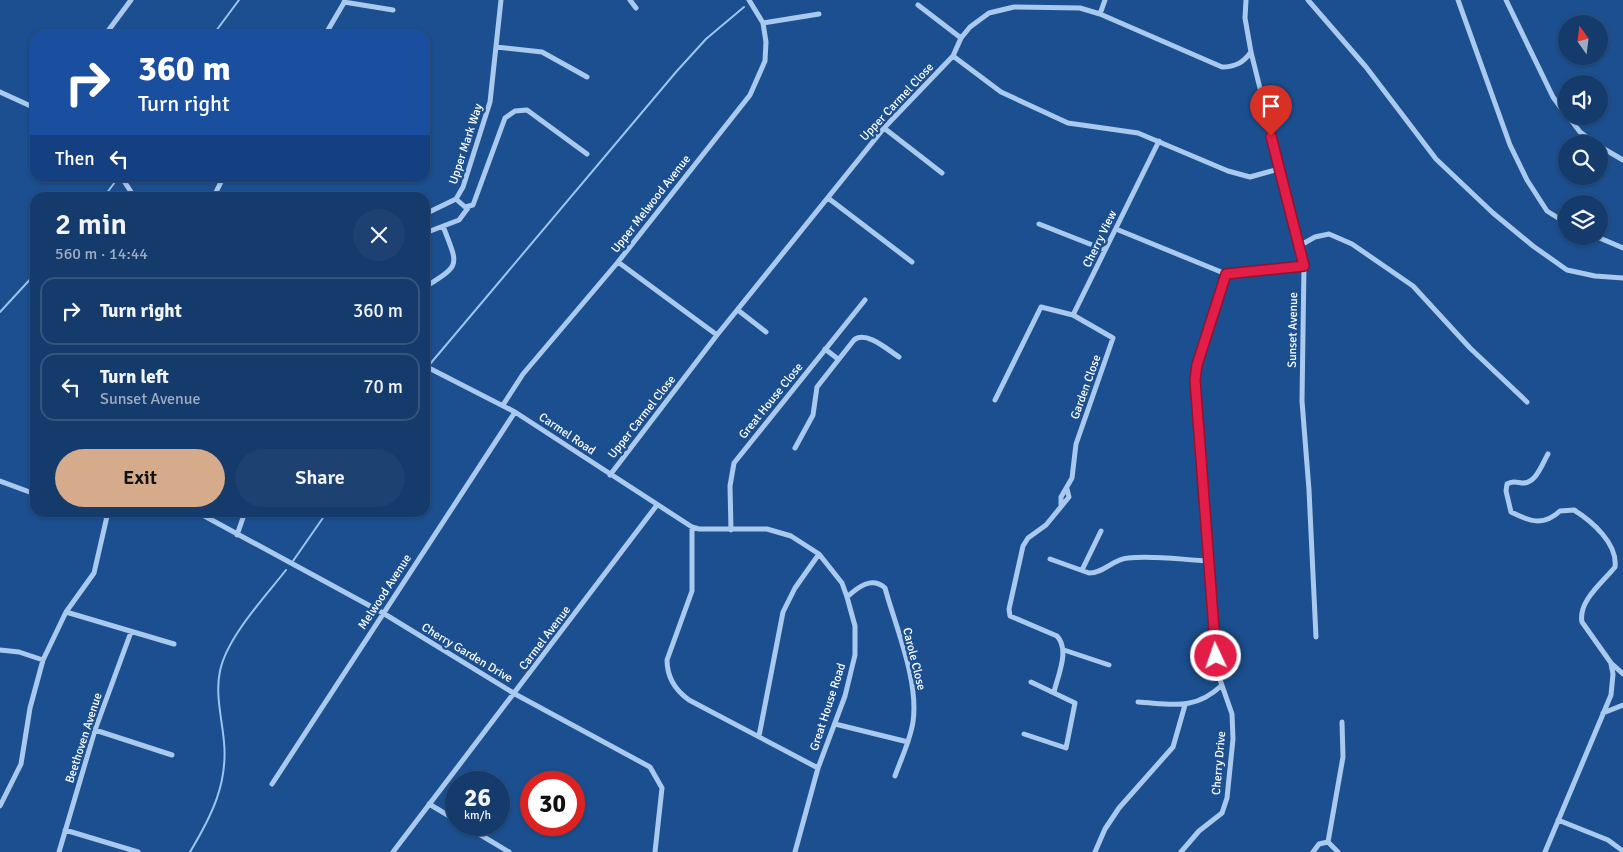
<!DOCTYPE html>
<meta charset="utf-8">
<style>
:root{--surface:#143b6b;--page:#1d4271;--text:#f1f3f6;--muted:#9dadc1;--line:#33557e;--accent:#d6ab8b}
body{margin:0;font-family:Signika,sans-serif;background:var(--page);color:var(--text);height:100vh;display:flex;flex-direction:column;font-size:19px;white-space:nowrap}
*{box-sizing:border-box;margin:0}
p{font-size:16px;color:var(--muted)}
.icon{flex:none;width:28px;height:28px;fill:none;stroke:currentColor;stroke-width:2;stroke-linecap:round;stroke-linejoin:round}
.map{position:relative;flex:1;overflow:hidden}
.side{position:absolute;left:30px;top:192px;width:400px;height:325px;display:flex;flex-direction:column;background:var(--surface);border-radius:15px;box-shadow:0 1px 4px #0004,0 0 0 1px var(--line)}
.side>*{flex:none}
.guide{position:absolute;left:30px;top:30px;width:400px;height:152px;border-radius:15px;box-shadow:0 1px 4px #0004,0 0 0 1px var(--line);background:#1a4fa0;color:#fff;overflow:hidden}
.needle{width:32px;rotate:346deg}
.controls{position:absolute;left:1558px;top:15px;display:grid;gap:10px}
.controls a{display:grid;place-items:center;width:50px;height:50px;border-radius:50%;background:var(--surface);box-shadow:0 1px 4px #0004,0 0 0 1px var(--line);font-size:25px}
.speed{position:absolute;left:445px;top:771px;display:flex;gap:10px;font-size:25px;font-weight:700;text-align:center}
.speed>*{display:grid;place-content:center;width:65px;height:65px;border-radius:50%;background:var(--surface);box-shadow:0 1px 4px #0004,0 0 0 1px var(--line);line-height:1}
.speed small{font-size:12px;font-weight:400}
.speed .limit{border:8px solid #d22;background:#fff;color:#111}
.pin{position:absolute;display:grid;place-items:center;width:42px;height:42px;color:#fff;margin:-51px -21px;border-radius:50% 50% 50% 0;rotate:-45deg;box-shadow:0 0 5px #0007}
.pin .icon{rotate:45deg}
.me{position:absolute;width:55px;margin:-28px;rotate:357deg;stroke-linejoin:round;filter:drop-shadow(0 0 4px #0008)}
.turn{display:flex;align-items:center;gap:18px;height:105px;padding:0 25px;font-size:22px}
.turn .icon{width:65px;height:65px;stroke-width:2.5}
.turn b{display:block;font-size:35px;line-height:42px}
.then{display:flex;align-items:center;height:48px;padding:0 25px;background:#0003;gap:10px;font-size:19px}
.round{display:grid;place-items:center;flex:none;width:52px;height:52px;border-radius:26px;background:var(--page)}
.overview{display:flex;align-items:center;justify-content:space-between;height:85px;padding:0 25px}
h1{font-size:30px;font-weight:600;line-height:38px}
.action{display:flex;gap:10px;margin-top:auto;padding:10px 25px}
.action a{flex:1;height:58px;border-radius:30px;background:var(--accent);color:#111;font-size:20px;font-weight:600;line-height:58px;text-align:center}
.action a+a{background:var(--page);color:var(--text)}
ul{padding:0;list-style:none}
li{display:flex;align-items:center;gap:15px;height:68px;margin:0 10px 8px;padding:0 15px;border:2px solid var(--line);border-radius:15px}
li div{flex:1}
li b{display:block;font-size:19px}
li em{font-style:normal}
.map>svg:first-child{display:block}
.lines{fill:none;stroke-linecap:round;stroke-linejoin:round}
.stream{stroke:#9cc4f0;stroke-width:2}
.street{stroke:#a9c9ee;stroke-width:5}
.route-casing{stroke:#92132f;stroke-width:12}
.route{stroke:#e11d48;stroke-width:9}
.labels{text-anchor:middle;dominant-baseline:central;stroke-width:5;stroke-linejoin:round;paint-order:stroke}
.street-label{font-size:12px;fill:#fff;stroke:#1b4f8f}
</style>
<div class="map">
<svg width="1623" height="852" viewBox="0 0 1623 852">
<rect width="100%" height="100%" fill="#1b4f8f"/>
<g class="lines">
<!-- stream -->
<path class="stream" d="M 213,35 L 239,0
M 103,198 L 118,178
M 0,312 L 35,274
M 425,370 L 676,72 L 706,39 L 744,7
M 293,561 L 327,512
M 190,852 C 211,817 228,784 224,742 C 222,718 215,695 220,671 C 227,637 265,597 286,570"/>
<!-- street -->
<path class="street" d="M 630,0 L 636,8
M 1246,0 L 1245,18 L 1251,52 L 1304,266 L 1302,401 L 1309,490 L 1316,637
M 1308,0 L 1366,67 L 1436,159 L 1493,213 L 1533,246 L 1567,270 L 1595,276 L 1623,278
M 1458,0 L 1510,145 L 1527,180 L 1547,211 L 1566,223
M 1506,0 L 1553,97 L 1566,115
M 344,2 L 393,10
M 918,5 L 961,38
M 1100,14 L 1105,0
M 763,23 L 819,14
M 105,35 L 131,0
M 325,35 L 345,1
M 496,47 L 542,52 L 587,77
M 953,56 L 1001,92 L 1068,123 L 1138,133 L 1228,171 L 1250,177 L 1279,169
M 0,92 L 35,108
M 1568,116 L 1580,132 L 1596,144
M 884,128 L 942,173
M 1599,146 L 1623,160
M 122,178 L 135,198
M 213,198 L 223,178
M 828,198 L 912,262
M 456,199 L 465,207 L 473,205 L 505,118 L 515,111 L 527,110 L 587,154
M 425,214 L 456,199 L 463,187 L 490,102 L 501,0
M 1039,224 L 1105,250
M 1116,229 L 1226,274 L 1304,266
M 425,233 L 459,220 L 468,208
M 1595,236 L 1623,248
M 1299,246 L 1315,237 L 1329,234 L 1352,244 L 1413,286 L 1470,348 L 1527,402
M 618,262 L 717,335
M 425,287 C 462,264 458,266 443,226
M 739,311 L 766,332
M 1073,315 L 1159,141
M 825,349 L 838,359
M 425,366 L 515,412 L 692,527 L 699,529 L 767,529 L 791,536 L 819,554 L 842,583 L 847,597 L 855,626 L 855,655 L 845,696 L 818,768 L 795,852
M 995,400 L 1041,307 L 1073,315 L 1113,338 L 1076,444 L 1072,478 L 1061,497 L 1061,505
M 503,405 L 523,374 L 618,262 L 750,95 L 765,61 L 766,42 L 763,23 L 749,0
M 795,448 L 813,415 L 817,387 L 854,340 C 866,330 888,350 899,357
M 1548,454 C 1542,464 1536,484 1522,483 C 1516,482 1512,481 1507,484 L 1506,491 L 1511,512 C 1529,521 1543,527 1560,511 L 1574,510 C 1592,521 1618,544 1615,567 C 1603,582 1578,601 1582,622 L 1611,663 L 1623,674
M 610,475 L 717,335 L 884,128 L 953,56 L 961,38 L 970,27 L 989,13 L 1014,7 L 1080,8 L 1100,14 L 1222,67 C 1235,67 1243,63 1251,52
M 0,481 L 35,494
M 94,512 L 107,517
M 197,512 L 383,613 L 515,694 L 650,767 L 662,788 L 655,852
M 692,527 L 692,591 L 667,660 C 667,678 675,690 689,700 L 818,768
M 731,530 L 730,486 L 734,463 L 865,300
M 237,535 L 245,512
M 1050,559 L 1089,573 C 1104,573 1113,559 1128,558 C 1154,555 1183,560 1210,561
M 1082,570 L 1101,531
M 847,597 C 858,587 872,576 885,588 C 896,628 919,681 913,722 C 910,741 901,759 895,776
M 66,612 L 174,644
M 0,650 L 19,652 L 43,660
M 1064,650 L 1109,665
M 1054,692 C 1058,675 1070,650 1057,636 L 1010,616 L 1009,609 L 1023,546 L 1028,538 L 1046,525 L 1069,497 L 1067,489
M 1138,702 C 1172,704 1194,711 1221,686
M 1603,713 L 1623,705
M 835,724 L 908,742
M 95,730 L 172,755
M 1024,734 L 1066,748 L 1075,703 L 1031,682
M 759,736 L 783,612 L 795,588 L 819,554
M 272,784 L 515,412
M 429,804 L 456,820
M 0,806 L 21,764 L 30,708 L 43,660 L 66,612 L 94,573 L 108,512
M 1558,820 L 1608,840 L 1623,851
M 464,825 L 509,852
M 65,830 L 138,852
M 1328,842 L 1343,757 L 1342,722
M 59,852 L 95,730 L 131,632
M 393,852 L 657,505
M 1095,852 L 1105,829 L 1119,808 L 1173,747 L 1185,705
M 1181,852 L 1199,831 L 1222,813 L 1227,798 L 1233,739 L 1232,714 L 1217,671 L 1195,380 L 1197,365 L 1226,274
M 1313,852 L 1319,844 L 1328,842 L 1338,852
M 1545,852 L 1611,695 L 1613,674 L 1611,664"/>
</g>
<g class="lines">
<!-- route casing -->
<g class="route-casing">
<path id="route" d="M 1216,656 L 1195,380 L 1197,365 L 1226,274 L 1304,266 L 1271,136"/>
</g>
<!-- route -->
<use href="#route" class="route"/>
</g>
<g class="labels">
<!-- street labels -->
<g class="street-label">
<text transform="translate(897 102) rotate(-47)">Upper Carmel Close</text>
<text transform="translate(466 144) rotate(-72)">Upper Mark Way</text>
<text transform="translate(651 204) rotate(-52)">Upper Melwood Avenue</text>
<text transform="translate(1100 239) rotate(-64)">Cherry View</text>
<text transform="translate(1293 330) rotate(-89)">Sunset Avenue</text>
<text transform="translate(1086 387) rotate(-70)">Garden Close</text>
<text transform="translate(771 401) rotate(-51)">Great House Close</text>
<text transform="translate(642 417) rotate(-52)">Upper Carmel Close</text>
<text transform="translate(567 434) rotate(34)">Carmel Road</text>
<text transform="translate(385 592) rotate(-57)">Melwood Avenue</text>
<text transform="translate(545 638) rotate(-53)">Carmel Avenue</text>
<text transform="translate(467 653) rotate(31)">Cherry Garden Drive</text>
<text transform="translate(914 659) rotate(76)">Carole Close</text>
<text transform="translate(828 707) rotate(-72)">Great House Road</text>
<text transform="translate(84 738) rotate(-72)">Beethoven Avenue</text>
<text transform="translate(1219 763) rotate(-85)">Cherry Drive</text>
</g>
</g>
</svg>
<div class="controls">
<a><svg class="needle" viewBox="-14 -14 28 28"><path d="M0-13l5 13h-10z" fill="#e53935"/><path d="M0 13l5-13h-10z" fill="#9dadc1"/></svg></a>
<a><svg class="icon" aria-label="sound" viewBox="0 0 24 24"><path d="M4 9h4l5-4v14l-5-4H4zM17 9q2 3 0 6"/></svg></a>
<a><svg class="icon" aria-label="search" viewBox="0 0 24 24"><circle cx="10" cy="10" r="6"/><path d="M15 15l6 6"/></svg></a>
<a><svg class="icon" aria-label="layers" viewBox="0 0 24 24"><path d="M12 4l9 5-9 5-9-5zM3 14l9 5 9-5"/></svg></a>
</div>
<div class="speed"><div>26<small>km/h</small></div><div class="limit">30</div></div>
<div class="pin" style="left:1271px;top:136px;background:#d93025"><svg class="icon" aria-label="arrive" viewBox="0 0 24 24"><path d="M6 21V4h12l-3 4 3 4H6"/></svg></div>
<svg class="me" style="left:1216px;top:656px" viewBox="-20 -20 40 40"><circle r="17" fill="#e11d48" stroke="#fff" stroke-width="3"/><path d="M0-11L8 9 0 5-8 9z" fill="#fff"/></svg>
<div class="guide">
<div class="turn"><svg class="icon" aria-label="right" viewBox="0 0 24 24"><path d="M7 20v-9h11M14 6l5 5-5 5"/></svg><div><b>360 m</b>Turn right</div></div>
<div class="then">Then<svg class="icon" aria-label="left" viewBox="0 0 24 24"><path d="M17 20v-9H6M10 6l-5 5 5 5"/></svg></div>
</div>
<section class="side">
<div class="overview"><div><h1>2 min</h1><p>560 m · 14:44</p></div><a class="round"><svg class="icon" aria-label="close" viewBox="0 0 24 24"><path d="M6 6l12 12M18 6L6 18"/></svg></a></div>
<ul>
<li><svg class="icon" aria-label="right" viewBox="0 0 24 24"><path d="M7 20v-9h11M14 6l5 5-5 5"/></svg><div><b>Turn right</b></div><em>360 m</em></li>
<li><svg class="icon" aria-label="left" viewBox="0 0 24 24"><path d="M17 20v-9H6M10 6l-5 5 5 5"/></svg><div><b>Turn left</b><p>Sunset Avenue</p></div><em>70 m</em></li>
</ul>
<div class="action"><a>Exit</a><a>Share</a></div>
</section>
</div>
